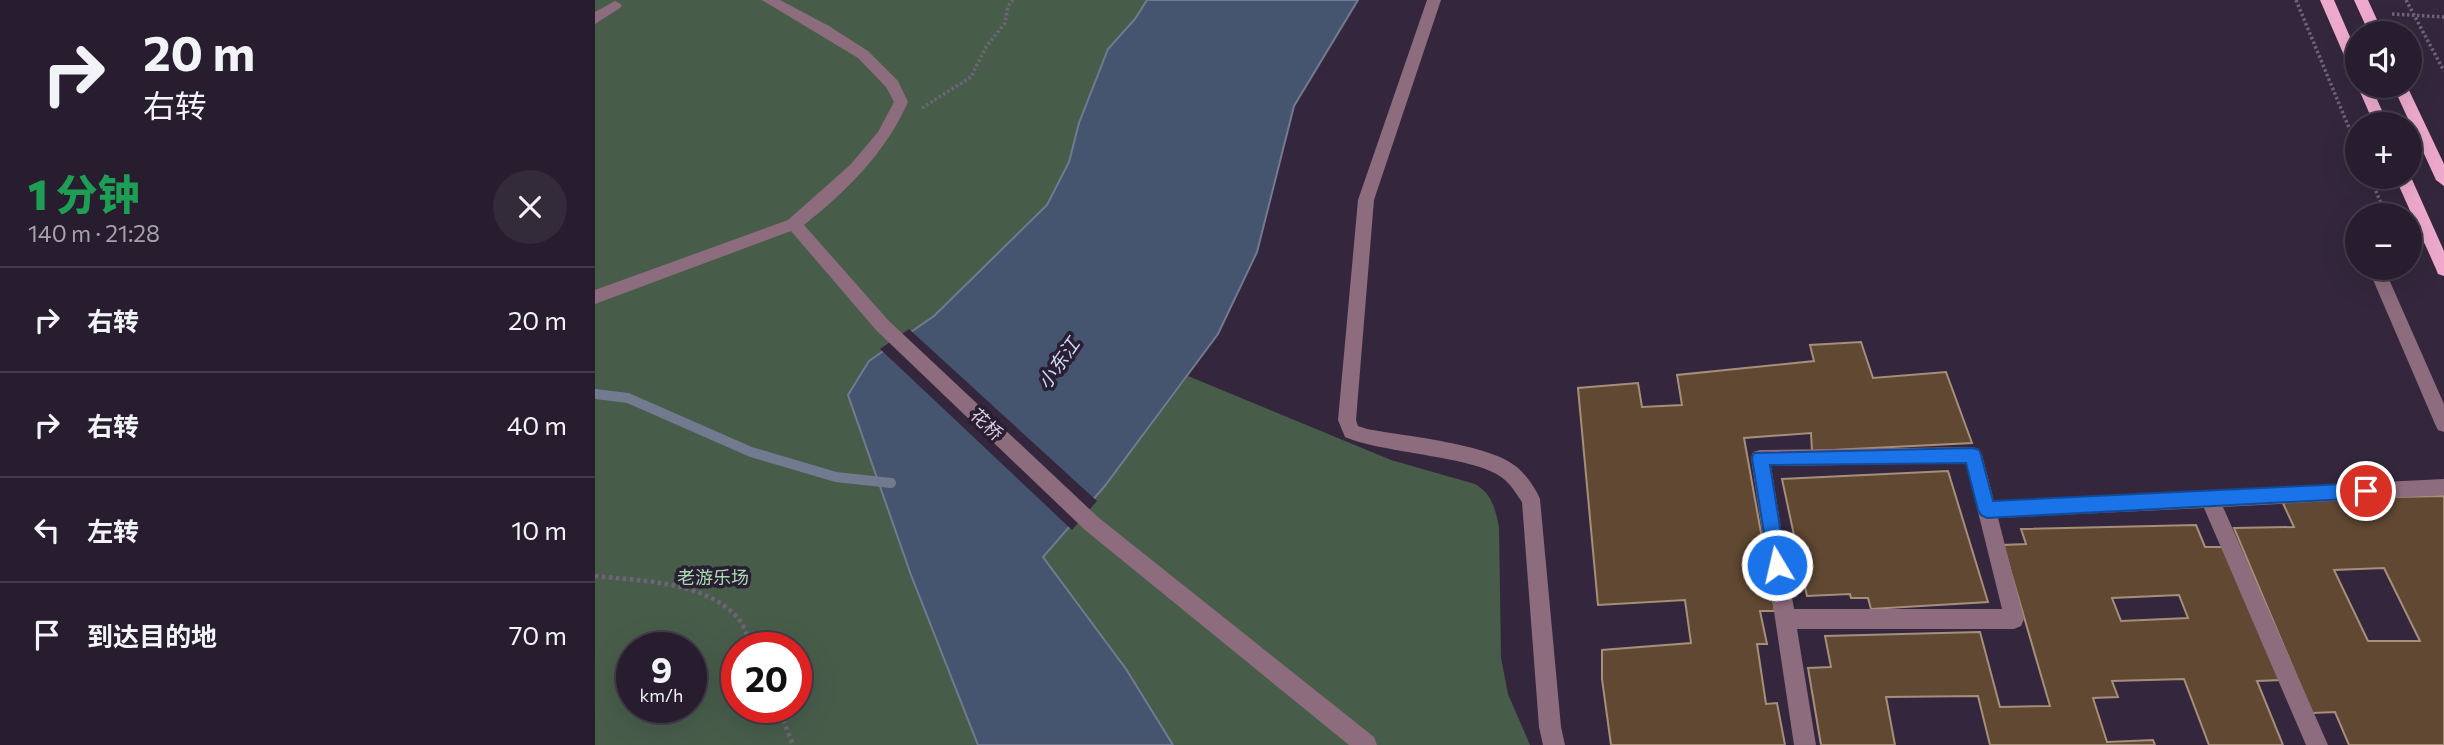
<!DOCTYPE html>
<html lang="zh">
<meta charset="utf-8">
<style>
:root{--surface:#271d2e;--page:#332a3a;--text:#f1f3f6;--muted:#a4a2aa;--line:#433b4a}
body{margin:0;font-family:Commissioner,"Noto Sans SC",sans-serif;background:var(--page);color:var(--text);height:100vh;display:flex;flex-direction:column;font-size:26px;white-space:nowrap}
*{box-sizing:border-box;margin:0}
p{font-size:23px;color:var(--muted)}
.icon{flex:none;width:38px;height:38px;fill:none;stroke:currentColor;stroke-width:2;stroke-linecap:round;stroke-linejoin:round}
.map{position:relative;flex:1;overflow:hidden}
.sheet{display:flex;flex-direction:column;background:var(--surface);width:595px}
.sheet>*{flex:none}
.guide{background:#271d2e;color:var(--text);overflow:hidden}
.controls{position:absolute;left:1750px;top:21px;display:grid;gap:14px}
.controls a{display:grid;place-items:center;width:77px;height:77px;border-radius:50%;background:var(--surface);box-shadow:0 7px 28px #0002,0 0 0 2px var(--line);font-size:35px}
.speed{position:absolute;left:21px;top:632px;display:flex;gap:14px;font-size:35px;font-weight:700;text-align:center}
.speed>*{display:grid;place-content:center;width:91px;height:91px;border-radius:50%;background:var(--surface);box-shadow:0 7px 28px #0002,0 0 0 2px var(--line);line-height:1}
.speed small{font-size:18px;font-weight:400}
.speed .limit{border:10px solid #d22;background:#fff;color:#111}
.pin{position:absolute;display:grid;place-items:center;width:60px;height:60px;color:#fff;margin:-30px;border:4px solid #fff;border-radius:50%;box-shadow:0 2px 7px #0007}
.me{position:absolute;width:77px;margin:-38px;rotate:351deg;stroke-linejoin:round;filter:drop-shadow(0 0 5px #0008)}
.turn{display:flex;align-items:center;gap:24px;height:147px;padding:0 28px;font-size:32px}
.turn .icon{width:91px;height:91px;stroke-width:2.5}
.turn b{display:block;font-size:49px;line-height:60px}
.round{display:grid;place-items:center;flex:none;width:74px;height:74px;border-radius:37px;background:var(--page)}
.summary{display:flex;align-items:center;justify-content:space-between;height:119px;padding:0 28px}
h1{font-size:42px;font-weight:800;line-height:52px;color:#1e9e55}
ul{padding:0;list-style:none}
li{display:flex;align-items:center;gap:21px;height:105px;padding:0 28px;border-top:2px solid var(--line)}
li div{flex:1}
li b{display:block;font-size:26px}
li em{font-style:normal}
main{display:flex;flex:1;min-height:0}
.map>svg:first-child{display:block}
.green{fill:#475d4a;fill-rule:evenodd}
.water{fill:#46556f;stroke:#727a90;stroke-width:2}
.pier{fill:#34273d}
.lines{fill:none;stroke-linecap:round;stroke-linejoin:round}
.stream{stroke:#727a90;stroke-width:10}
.building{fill:#604832;stroke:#a68f7a;stroke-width:2;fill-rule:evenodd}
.path-far1{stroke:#6f6477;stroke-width:3.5;stroke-dasharray:2.5 2.5;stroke-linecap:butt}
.path{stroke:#6f6477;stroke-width:4.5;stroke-dasharray:3.5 3.5;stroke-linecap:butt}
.minor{fill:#8d6c7d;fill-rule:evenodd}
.major{fill:#eeaacd;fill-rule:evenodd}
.route{fill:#1a73e8;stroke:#114b97;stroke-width:2}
.labels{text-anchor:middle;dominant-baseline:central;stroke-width:7;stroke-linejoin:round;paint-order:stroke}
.street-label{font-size:18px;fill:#d8d0de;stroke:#2a1e33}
.park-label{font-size:18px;fill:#aadcb3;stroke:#2a1e33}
.water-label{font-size:19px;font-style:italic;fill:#cadcfa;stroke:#2a1e33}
</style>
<main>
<section class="sheet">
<div class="guide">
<div class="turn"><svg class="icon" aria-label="right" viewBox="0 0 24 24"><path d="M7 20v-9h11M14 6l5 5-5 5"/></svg><div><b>20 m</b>右转</div></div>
</div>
<div class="summary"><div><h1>1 分钟</h1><p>140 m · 21:28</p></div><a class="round"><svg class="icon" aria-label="close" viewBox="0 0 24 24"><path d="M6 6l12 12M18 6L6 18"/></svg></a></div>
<ul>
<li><svg class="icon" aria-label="right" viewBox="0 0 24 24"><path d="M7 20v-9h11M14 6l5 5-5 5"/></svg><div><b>右转</b></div><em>20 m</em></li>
<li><svg class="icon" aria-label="right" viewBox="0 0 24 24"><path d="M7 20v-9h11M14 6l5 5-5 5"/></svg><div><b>右转</b></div><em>40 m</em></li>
<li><svg class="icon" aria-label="left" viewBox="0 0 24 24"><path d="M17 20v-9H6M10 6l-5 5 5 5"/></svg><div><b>左转</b></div><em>10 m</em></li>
<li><svg class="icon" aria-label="arrive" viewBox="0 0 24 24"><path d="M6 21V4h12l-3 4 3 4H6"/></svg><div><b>到达目的地</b></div><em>70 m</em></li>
</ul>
</section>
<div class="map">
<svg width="1849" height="745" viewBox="0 0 1849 745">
<rect width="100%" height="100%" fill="#34273d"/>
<!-- green -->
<path class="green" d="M 0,0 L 552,0 L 540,19 L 513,49 L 484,123 L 474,162 L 452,205 L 339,316 L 509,487 L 593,376 L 796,460 L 880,484 C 897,494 900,508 904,527 L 906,658 L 913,694 L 935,745 L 578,745 L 530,669 L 253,395 L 316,575 L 383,745 L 0,745 ZM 37,648 L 96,648 L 96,707 L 37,707 ZM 142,648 L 201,648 L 201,707 L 142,707 Z"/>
<!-- water -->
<path class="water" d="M 552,0 L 763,0 L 699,106 L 662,252 L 623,334 L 509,487 L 448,557 L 531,669 L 578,745 L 383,745 L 316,575 L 253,395 L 274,361 L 339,316 L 452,205 L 474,162 L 484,123 L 513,49 L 540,19 Z"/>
<!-- pier -->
<path class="pier" d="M 314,329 L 502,501 L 477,530 L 285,349 Z"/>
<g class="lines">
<!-- stream -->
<path class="stream" d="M 0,394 L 33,398 L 156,452 L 241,477 L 296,483"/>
</g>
<!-- building -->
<path class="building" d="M 1266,342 L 1278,378 L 1351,372 L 1377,443 L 1217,451 L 1216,433 L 1149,438 L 1180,611 L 1165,611 L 1172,644 L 1162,644 L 1171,704 L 1182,703 L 1190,745 L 1016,745 L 1007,679 L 1007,650 L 1096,643 L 1090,600 L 1003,605 L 983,388 L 1043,383 L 1047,407 L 1087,405 L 1082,375 L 1219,361 L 1215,345 Z
M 1353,471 L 1393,602 L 1276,609 L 1273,598 L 1256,598 L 1255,594 L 1212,596 L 1187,479 Z
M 1849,496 L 1849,745 L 1754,745 L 1740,712 L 1717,713 L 1639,528 L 1699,527 L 1686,499 ZM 1789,568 L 1825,641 L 1773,641 L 1739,570 Z
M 1601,525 L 1610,547 L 1630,547 L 1686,680 L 1662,681 L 1688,745 L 1614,745 L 1589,679 L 1517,681 L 1523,697 L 1498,698 L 1512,742 L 1558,740 L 1560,745 L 1395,745 L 1383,696 L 1291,697 L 1300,745 L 1226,745 L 1213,668 L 1236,667 L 1230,636 L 1385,632 L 1405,707 L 1455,706 L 1408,545 L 1431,544 L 1426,529 ZM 1584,595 L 1593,618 L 1526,621 L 1517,598 Z"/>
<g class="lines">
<!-- path-far1 -->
<path class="path-far1" d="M 1701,0 L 1762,147
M 1811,0 L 1849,71
M 1797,14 L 1849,17
M 327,108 L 376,77 L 391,47 L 410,23 L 413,6 L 418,0
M 1775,177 L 1791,215"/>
<!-- path -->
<path class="path" d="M 0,576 C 46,581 110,581 143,618 C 150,627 153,638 157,648
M 183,707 L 198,745"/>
<!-- minor -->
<path class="minor" d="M 167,0 L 185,0 L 234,26 L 273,51 L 303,81 L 313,102 C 291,152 252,191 209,225 L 293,320 L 504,518 L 779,737 L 782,745 L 754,745 L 490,530 L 281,330 L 196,231 L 0,304 L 0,290 L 193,220 L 255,165 L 283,132 L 299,102 L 291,87 L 263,58 Z
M 832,0 L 846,0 L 779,200 L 761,420 L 763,426 L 772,429 C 809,436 897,444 923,468 C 932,476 941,489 945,499 L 966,727 L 970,745 L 948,745 L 944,727 L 927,502 C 922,495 917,486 910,480 C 885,456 789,454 750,437 L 743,420 L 763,200 Z
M 20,1 L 27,5 L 25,8 L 0,24 L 0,12 Z
M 1833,228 L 1839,230 L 1841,234 L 1839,238 L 1815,252 L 1815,238 Z
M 1773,268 L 1789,268 L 1849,404 L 1849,432 L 1843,430 L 1840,424 Z
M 1378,447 L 1384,449 L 1387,455 L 1399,501 L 1849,479 L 1849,495 L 1628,507 L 1733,745 L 1711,745 L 1609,508 L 1403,518 L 1429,619 L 1426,626 L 1419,629 L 1202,629 L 1221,745 L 1199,745 L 1156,458 L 1158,452 L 1165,450 ZM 1371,463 L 1407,609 L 1199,609 L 1176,466 Z"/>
<!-- major -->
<path class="major" d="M 1725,0 L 1739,0 L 1762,53 L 1762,74 L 1755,69 Z
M 1759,0 L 1773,0 L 1788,33 L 1774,33 Z
M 1762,85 L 1776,86 L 1793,124 L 1779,124 Z
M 1798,86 L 1812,86 L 1849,164 L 1849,186 L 1841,180 Z
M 1815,175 L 1849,251 L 1849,276 L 1843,274 L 1841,269 L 1800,177 Z"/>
</g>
<!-- route -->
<path class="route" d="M 1378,448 L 1384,450 L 1386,455 L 1398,501 L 1771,483 L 1777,485 L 1780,491 L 1777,496 L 1771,498 L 1392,518 L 1386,515 L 1383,510 L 1371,463 L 1175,465 L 1191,565 L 1188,571 L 1182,574 L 1175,571 L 1157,458 L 1159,453 Z"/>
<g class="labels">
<!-- street labels -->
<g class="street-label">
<text transform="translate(392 424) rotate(44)">花桥</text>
</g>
<!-- park labels -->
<g class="park-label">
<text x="118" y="577">老游乐场</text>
</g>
<!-- water labels -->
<g class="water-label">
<text transform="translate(463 363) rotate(-55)">小东江</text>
</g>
</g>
</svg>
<div class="controls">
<a><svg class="icon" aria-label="sound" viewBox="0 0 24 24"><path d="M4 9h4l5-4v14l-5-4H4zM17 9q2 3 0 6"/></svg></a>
<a>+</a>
<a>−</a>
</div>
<div class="speed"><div>9<small>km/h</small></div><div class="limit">20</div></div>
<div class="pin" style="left:1771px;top:491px;background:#d93025"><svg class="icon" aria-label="arrive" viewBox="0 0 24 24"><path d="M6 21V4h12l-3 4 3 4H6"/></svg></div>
<svg class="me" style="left:1182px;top:565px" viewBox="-20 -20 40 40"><circle r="17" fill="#1a73e8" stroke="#fff" stroke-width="3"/><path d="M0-11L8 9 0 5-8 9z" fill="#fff"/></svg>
</div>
</main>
